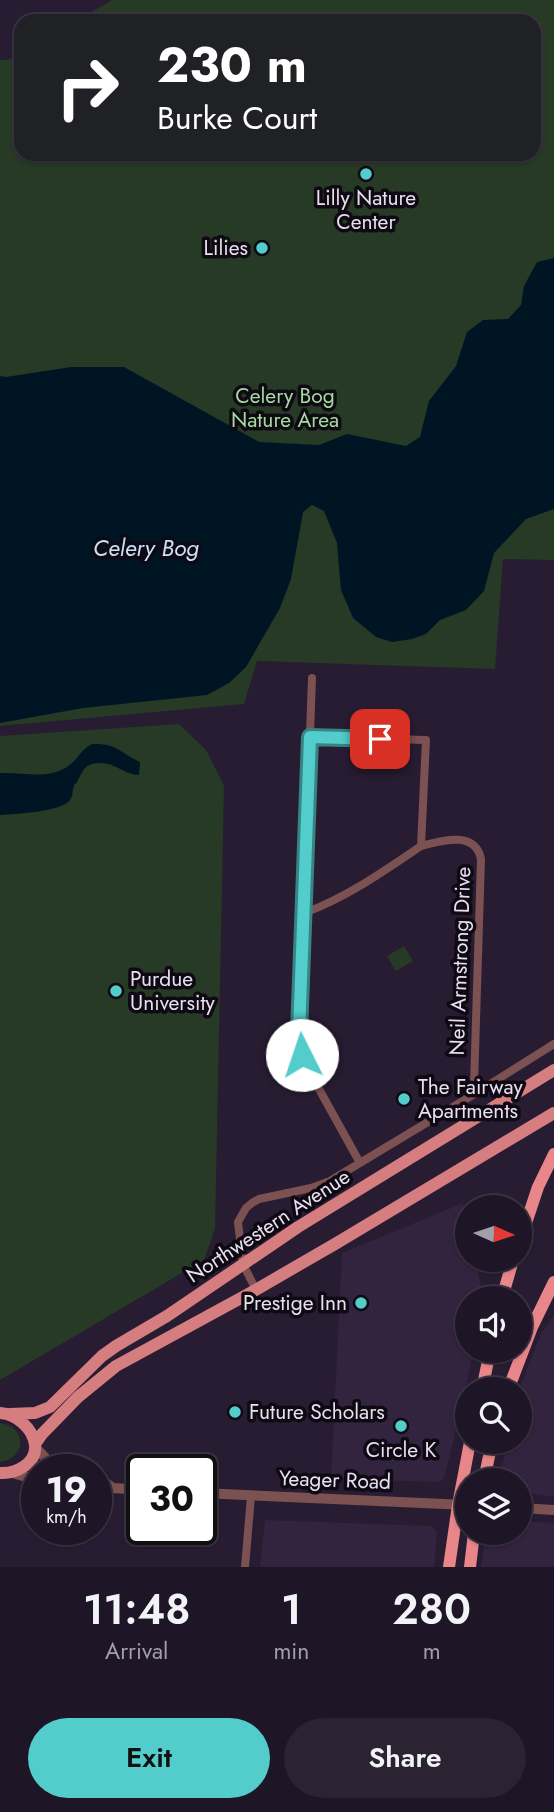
<!DOCTYPE html>
<style>
:root{--surface:#1e1526;--page:#2b2232;--text:#f1f3f6;--muted:#a19fa7;--line:#3c3443;--accent:#53cdcb}
body{margin:0;font-family:Jost,sans-serif;background:var(--page);color:var(--text);height:100vh;display:flex;flex-direction:column;font-size:26px;white-space:nowrap}
*{box-sizing:border-box;margin:0}
p{font-size:23px;color:var(--muted)}
.icon{flex:none;width:38px;height:38px;fill:none;stroke:currentColor;stroke-width:2;stroke-linecap:round;stroke-linejoin:round}
.map{position:relative;height:1567px;overflow:hidden}
.side{display:flex;flex-direction:column;background:var(--surface);flex:1}
.side>*{flex:none}
.guide{position:absolute;left:14px;top:14px;width:527px;height:147px;border-radius:21px;box-shadow:0 2px 5px #0004,0 0 0 2px var(--line);background:#202124;color:#fff;overflow:hidden}
.needle{width:46px;rotate:93deg}
.fabs{position:absolute;left:455px;top:1195px;display:grid;gap:14px}
.fabs a{display:grid;place-items:center;width:77px;height:77px;border-radius:50%;background:var(--surface);box-shadow:0 2px 5px #0004,0 0 0 2px var(--line);font-size:35px}
.speed{position:absolute;left:21px;top:1454px;display:flex;gap:14px;font-size:35px;font-weight:700;text-align:center}
.speed>*{display:grid;place-content:center;width:91px;height:91px;border-radius:50%;background:var(--surface);box-shadow:0 2px 5px #0004,0 0 0 2px var(--line);line-height:1}
.speed small{font-size:18px;font-weight:400}
.speed .limit{border:4px solid #111;border-radius:10px;background:#fff;color:#111}
.pin{position:absolute;display:grid;place-items:center;width:60px;height:60px;color:#fff;margin:-30px;border-radius:14px;box-shadow:0 4px 10px #0006}
.me{position:absolute;width:77px;margin:-38px;rotate:356deg;stroke-linejoin:round;filter:drop-shadow(0 0 5px #0008)}
.turn{display:flex;align-items:center;gap:24px;height:147px;padding:0 28px;font-size:32px}
.turn .icon{width:91px;height:91px;stroke-width:2.5}
.turn b{display:block;font-size:49px;line-height:60px}
.eta{display:flex;justify-content:space-evenly;align-items:center;height:119px;text-align:center}
.eta b{font-size:42px;font-weight:600;line-height:49px}
.primary-button{display:flex;gap:14px;margin-top:auto;padding:14px 28px}
.primary-button a{flex:1;height:80px;border-radius:42px;background:var(--accent);color:#111;font-size:28px;font-weight:600;line-height:80px;text-align:center}
.primary-button a+a{background:var(--page);color:var(--text)}
.map>svg:first-child{display:block}
.built{fill:#32233f}
.green{fill:#263a25}
.water{fill:#001524}
.lines{fill:none;stroke-linecap:round;stroke-linejoin:round}
.minor{stroke:#7c5151;stroke-width:8}
.tertiary{stroke:#7c5151;stroke-width:10}
.primary{stroke:#d67d80;stroke-width:12}
.trunk{stroke:#e88689;stroke-width:12}
.route-casing{stroke:#368584;stroke-width:18}
.route{stroke:#53cdcb;stroke-width:12}
.poi-dot{fill:#53cdcb;stroke:#0e0912;stroke-width:2.5}
.labels{text-anchor:middle;dominant-baseline:central;stroke-width:7;stroke-linejoin:round;paint-order:stroke}
.poi-label{font-size:21px;fill:#e7e0ef;stroke:#0e0912;text-anchor:start}
.park-label{font-size:21px;fill:#a4dca0;stroke:#0e0912}
.street-label{font-size:21px;fill:#e7e0ef;stroke:#0e0912}
.water-label{font-size:23px;font-style:italic;fill:#c8e3f7;stroke:#0e0912}
</style>
<div class="map">
<svg width="554" height="1567" viewBox="0 0 554 1567">
<rect width="100%" height="100%" fill="#281c32"/>
<!-- built -->
<path class="built" d="M 463,1203 L 467,1223 L 467,1260 L 475,1260 L 484,1298 L 467,1298 L 467,1351 L 474,1351 L 445,1476 L 440,1482 L 331,1479 L 342,1253 Z
M 554,1315 L 554,1497 L 520,1492 L 520,1480 L 499,1480 L 507,1442 L 520,1442 L 519,1389 L 541,1334 Z
M 265,1520 L 431,1526 L 437,1531 L 434,1567 L 260,1567 Z
M 520,1521 L 554,1523 L 554,1567 L 481,1567 L 486,1533 L 520,1533 Z"/>
<!-- green -->
<path class="green" d="M 112,0 L 554,0 L 554,560 L 503,559 L 495,669 L 257,661 L 244,704 L 0,726 L 0,60 L 8,60 L 21,53 L 21,154 L 534,154 L 534,21 L 76,21 Z
M 179,724 L 206,750 L 224,786 L 215,1229 L 204,1260 L 0,1380 L 0,736 Z
M 404,946 L 413,961 L 396,971 L 387,956 Z
M 0,1423 C 27,1426 27,1459 0,1462 Z"/>
<!-- water -->
<path class="water" d="M 554,258 L 554,509 L 526,519 L 494,553 L 484,591 L 466,610 L 440,620 L 426,634 L 412,639 L 392,642 L 376,637 L 353,618 L 341,590 L 337,543 L 324,511 L 312,505 L 303,512 L 291,579 L 280,608 L 246,667 L 229,683 L 207,695 L 83,708 L 0,723 L 0,376 L 6,377 L 71,367 L 124,367 L 259,442 L 319,445 L 347,434 L 406,446 L 420,437 L 429,401 L 456,366 L 467,332 L 483,320 L 508,319 L 521,305 L 524,286 L 537,262 Z
M 92,744 C 117,743 119,752 140,762 L 139,775 C 123,775 113,759 92,764 C 83,767 82,773 78,780 C 73,789 76,779 73,789 C 72,794 73,796 70,800 C 61,812 15,814 0,815 L 0,773 C 23,772 46,780 67,767 C 78,760 80,750 92,744 Z"/>
<g class="lines">
<!-- minor -->
<path class="minor" d="M 312,678 L 299,1044 L 309,1071 L 360,1163
M 421,846 C 441,841 475,830 481,859 L 474,1085 L 476,1093
M 304,913 C 346,898 384,871 421,846 L 426,740 L 310,737
M 256,1290 L 243,1264 L 238,1222 L 246,1208 L 252,1203 L 259,1199 L 311,1188 L 330,1181 L 476,1093 L 554,1044
M 245,1567 L 251,1496"/>
<!-- tertiary -->
<path class="tertiary" d="M 35,1447 L 57,1470
M 12,1473 L 37,1480
M 96,1480 L 102,1480 L 113,1488 L 142,1490
M 201,1493 L 467,1505
M 96,1494 L 103,1494 L 113,1488
M 520,1508 L 554,1510"/>
<!-- primary -->
<path class="primary" d="M 0,1413 C 16,1414 33,1428 35,1445 C 37,1464 15,1474 0,1473
M 10,1414 L 35,1413 L 50,1407 L 102,1356 L 116,1346 L 167,1316 L 298,1227 L 554,1070
M 35,1444 L 42,1434 L 78,1397 L 116,1366 L 252,1292 L 335,1244 L 554,1113"/>
<!-- trunk -->
<path class="trunk" d="M 520,1241 L 538,1187 L 554,1154
M 502,1298 L 513,1260
M 482,1390 L 490,1351
M 508,1390 L 532,1327 L 554,1282
M 484,1480 L 492,1442
M 449,1567 L 458,1505 L 470,1442
M 470,1567 L 474,1533"/>
</g>
<g class="lines">
<!-- route casing -->
<g class="route-casing">
<path id="route" d="M 302,1055 L 299,1033 L 310,737 L 380,739"/>
</g>
<!-- route -->
<use href="#route" class="route"/>
</g>
<!-- markers -->
<g class="poi-dot">
<circle cx="366" cy="174" r="7"/>
<circle cx="262" cy="248" r="7"/>
<circle cx="116" cy="991" r="7"/>
<circle cx="404" cy="1099" r="7"/>
<circle cx="361" cy="1303" r="7"/>
<circle cx="235" cy="1412" r="7"/>
<circle cx="401" cy="1426" r="7"/>
</g>
<g class="labels">
<!-- poi labels -->
<g class="poi-label">
<text x="366" y="198" text-anchor="middle">Lilly Nature<tspan x="366" dy="24">Center</tspan></text>
<text x="248" y="248" text-anchor="end">Lilies</text>
<text x="130" y="979">Purdue<tspan x="130" dy="24">University</tspan></text>
<text x="418" y="1087">The Fairway<tspan x="418" dy="24">Apartments</tspan></text>
<text x="347" y="1303" text-anchor="end">Prestige Inn</text>
<text x="249" y="1412">Future Scholars</text>
<text x="401" y="1450" text-anchor="middle">Circle K</text>
</g>
<!-- park labels -->
<g class="park-label">
<text x="285" y="396">Celery Bog<tspan x="285" dy="24">Nature Area</tspan></text>
</g>
<!-- street labels -->
<g class="street-label">
<text transform="translate(460 961) rotate(-88)">Neil Armstrong Drive</text>
<text transform="translate(268 1226) rotate(-33)">Northwestern Avenue</text>
<text transform="translate(335 1480) rotate(2)">Yeager Road</text>
</g>
<!-- water labels -->
<g class="water-label">
<text x="146" y="548">Celery Bog</text>
</g>
</g>
</svg>
<div class="fabs">
<a><svg class="needle" viewBox="-14 -14 28 28"><path d="M0-13l5 13h-10z" fill="#e53935"/><path d="M0 13l5-13h-10z" fill="#a19fa7"/></svg></a>
<a><svg class="icon" aria-label="sound" viewBox="0 0 24 24"><path d="M4 9h4l5-4v14l-5-4H4zM17 9q2 3 0 6"/></svg></a>
<a><svg class="icon" aria-label="search" viewBox="0 0 24 24"><circle cx="10" cy="10" r="6"/><path d="M15 15l6 6"/></svg></a>
<a><svg class="icon" aria-label="layers" viewBox="0 0 24 24"><path d="M12 4l9 5-9 5-9-5zM3 14l9 5 9-5"/></svg></a>
</div>
<div class="speed"><div>19<small>km/h</small></div><div class="limit">30</div></div>
<div class="pin" style="left:380px;top:739px;background:#d93025"><svg class="icon" aria-label="arrive" viewBox="0 0 24 24"><path d="M6 21V4h12l-3 4 3 4H6"/></svg></div>
<svg class="me" style="left:302px;top:1055px" viewBox="-20 -20 40 40"><circle r="19" fill="#fff"/><path d="M0-13L10 11 0 6-10 11z" fill="#53cdcb"/></svg>
<div class="guide">
<div class="turn"><svg class="icon" aria-label="right" viewBox="0 0 24 24"><path d="M7 20v-9h11M14 6l5 5-5 5"/></svg><div><b>230 m</b>Burke Court</div></div>
</div>
</div>
<section class="side">
<div class="eta">
<div><b>11:48</b><p>Arrival</p></div>
<div><b>1</b><p>min</p></div>
<div><b>280</b><p>m</p></div>
</div>
<div class="primary-button"><a>Exit</a><a>Share</a></div>
</section>
